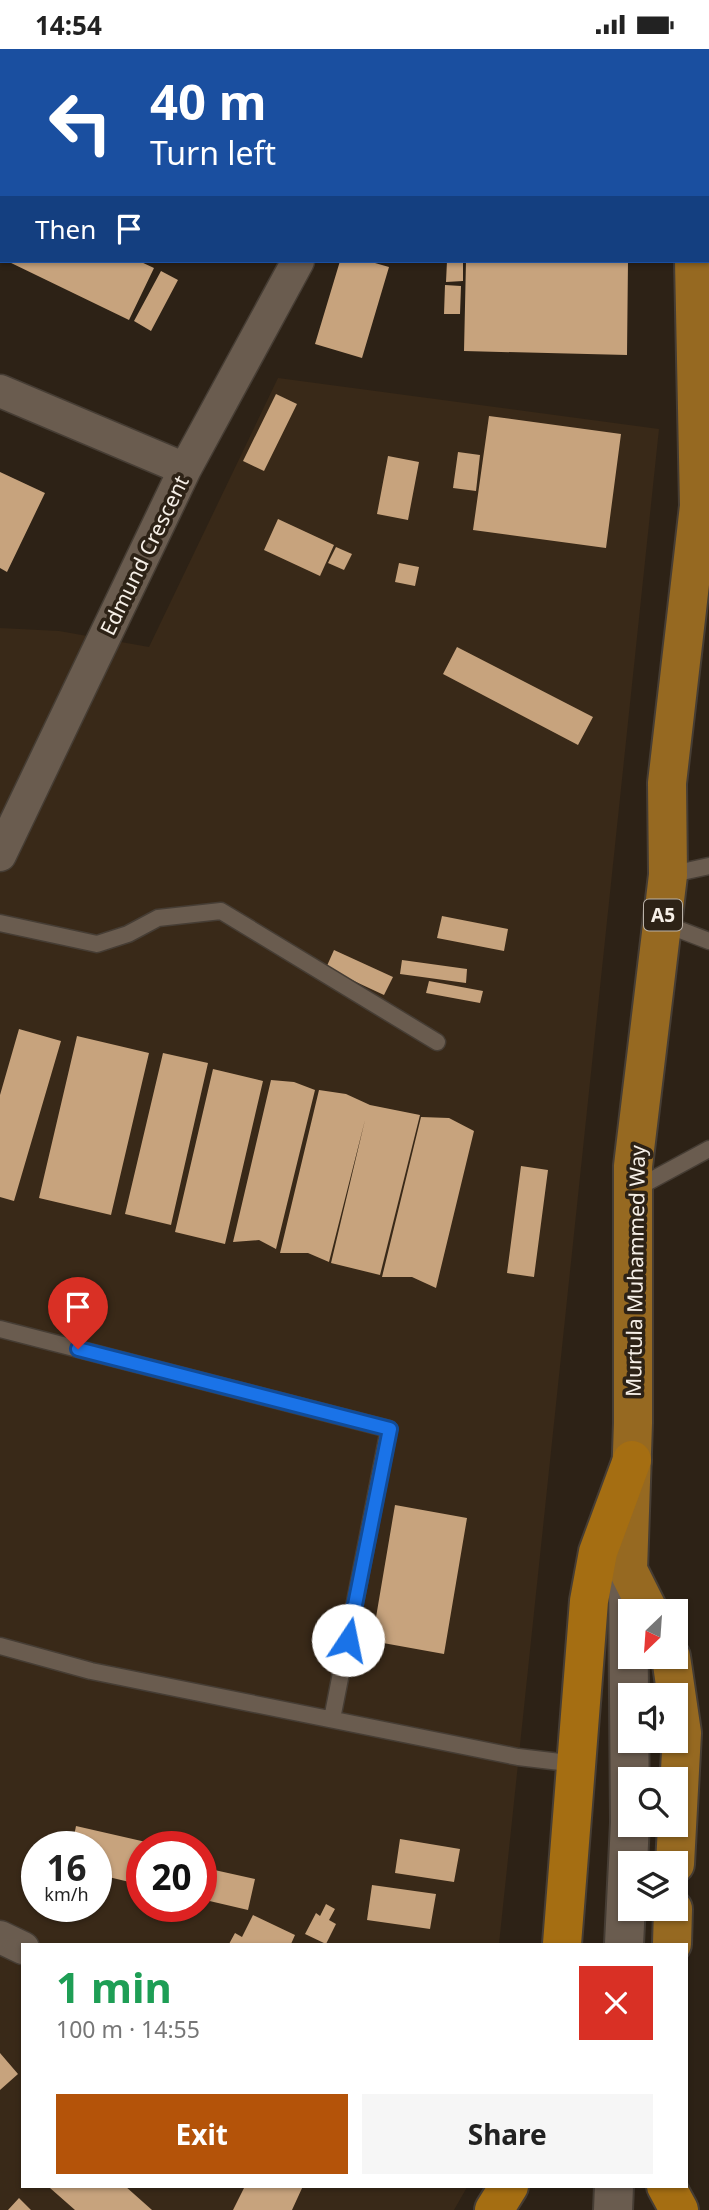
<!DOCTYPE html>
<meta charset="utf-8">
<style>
:root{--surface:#fff;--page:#f6f6f6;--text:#222;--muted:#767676;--accent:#b45309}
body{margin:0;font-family:"Noto Sans",sans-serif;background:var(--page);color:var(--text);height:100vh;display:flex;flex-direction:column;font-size:26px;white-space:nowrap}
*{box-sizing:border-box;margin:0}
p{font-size:23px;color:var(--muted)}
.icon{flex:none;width:38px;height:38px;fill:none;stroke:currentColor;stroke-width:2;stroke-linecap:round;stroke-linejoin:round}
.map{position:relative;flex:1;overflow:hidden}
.panel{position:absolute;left:21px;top:1894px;width:667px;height:245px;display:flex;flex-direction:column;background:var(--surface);border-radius:0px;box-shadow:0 2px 5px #0004}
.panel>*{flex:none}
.top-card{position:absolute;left:0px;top:0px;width:710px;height:214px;box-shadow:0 2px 5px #0004;background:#1a4fa0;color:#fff;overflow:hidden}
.needle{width:46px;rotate:205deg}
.tools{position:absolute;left:618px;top:1550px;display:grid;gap:14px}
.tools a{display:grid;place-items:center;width:70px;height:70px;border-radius:0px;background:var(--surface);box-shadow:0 2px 5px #0004;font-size:35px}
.speed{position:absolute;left:21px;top:1782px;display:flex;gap:14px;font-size:35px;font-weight:700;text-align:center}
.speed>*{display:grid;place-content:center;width:91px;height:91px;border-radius:50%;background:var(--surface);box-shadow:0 2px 5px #0004;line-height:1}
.speed small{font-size:18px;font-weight:400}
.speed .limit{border:10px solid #d22;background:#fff;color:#111}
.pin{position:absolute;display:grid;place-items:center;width:60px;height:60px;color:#fff;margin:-72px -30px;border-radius:50% 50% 50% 0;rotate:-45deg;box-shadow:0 0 7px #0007}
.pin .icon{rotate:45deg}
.me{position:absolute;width:77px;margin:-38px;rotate:11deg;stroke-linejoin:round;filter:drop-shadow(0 0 5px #0008)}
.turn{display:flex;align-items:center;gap:24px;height:147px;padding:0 35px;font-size:32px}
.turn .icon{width:91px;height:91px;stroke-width:2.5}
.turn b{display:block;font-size:49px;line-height:60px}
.then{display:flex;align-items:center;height:66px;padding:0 35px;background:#0003;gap:14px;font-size:26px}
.round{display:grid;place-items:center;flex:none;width:74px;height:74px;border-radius:0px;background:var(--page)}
.headline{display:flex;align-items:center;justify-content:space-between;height:119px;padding:0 35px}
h1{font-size:42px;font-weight:700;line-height:52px;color:#1e9e55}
.primary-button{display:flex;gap:14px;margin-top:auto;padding:14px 35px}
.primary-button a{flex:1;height:80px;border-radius:0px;background:var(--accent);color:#fff;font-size:28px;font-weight:700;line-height:80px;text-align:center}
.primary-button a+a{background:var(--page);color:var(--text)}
.status{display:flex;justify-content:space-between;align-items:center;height:49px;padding:0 35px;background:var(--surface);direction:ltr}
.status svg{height:19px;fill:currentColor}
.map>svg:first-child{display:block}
.built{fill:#392918;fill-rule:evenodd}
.building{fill:#c7a37d}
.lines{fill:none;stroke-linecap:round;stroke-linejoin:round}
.service-casing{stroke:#463d34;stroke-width:19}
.minor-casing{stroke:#463d34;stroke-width:35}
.secondary-casing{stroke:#463d34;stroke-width:42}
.primary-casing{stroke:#463d34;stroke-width:42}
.trunk-casing{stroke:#463d34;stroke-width:42}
.service{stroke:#6a5c4f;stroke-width:16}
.minor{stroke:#6a5c4f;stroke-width:32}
.secondary{stroke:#6a5c4f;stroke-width:38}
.primary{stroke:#966921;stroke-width:38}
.trunk{stroke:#a56e12;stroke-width:38}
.route-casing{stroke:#114b97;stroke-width:18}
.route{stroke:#1a73e8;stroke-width:12}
.labels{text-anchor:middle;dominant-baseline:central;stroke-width:7;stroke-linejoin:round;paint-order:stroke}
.shield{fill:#2d2216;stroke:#bab2a8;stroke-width:2}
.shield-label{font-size:19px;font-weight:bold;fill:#f6efe7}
.street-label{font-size:21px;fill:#f6efe7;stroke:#2d2216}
</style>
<div class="status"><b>14:54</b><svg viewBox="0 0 49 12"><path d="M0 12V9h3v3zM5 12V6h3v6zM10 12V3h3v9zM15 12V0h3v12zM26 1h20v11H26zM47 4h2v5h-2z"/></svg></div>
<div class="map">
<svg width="709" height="2161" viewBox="0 0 709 2161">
<rect width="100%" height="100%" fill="#2d2216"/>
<!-- built -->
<path class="built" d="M 278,329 L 659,380 L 499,1895 L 23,1895 L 23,2137 L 467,2137 L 466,2140 L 454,2161 L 0,2161 L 0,579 L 59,582 L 149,598 ZM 37,1797 L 96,1797 L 96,1857 L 37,1857 ZM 142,1797 L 201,1797 L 201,1857 L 142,1857 Z"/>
<!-- building -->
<path class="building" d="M 7,212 L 139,212 L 154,219 L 129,271 Z
M 340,212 L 368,212 L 389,218 L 362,309 L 315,295 Z
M 447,212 L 463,212 L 463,232 L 446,233 Z
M 466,212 L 628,212 L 627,306 L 464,302 Z
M 161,222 L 178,231 L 151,282 L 134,272 Z
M 445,236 L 461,237 L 460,265 L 444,265 Z
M 276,345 L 297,355 L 264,422 L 243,412 Z
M 489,367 L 621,385 L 606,499 L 473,481 Z
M 458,403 L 480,406 L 476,442 L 453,439 Z
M 388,407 L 419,413 L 408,471 L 377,465 Z
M 0,423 L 45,444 L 7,523 L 0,519 Z
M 278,470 L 334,496 L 320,527 L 264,501 Z
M 336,498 L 352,505 L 344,521 L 328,514 Z
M 399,514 L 419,518 L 415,537 L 395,533 Z
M 457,598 L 593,668 L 578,696 L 443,625 Z
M 442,867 L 508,880 L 504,902 L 437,889 Z
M 334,901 L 393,928 L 384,946 L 326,919 Z
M 402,911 L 467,920 L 466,934 L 400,925 Z
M 429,932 L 483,942 L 480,954 L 426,944 Z
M 19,980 L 61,992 L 14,1152 L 0,1148 L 0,1046 Z
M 77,987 L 149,1004 L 111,1166 L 39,1149 Z
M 163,1004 L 208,1014 L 171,1176 L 125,1165 Z
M 213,1020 L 263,1032 L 225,1195 L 175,1183 Z
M 271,1031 L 294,1033 L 315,1041 L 276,1200 L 259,1191 L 233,1193 Z
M 319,1041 L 346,1045 L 370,1056 L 420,1066 L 380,1226 L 331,1214 L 365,1071 L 329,1213 L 308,1204 L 280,1204 Z
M 421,1068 L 449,1069 L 474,1082 L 436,1239 L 412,1228 L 382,1228 Z
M 521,1117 L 548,1121 L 534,1228 L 507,1224 Z
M 395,1456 L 467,1469 L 444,1605 L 372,1592 Z
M 76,1777 L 159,1796 L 142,1797 L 142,1836 L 96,1825 L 96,1797 L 72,1797 Z
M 400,1790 L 460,1800 L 454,1833 L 395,1824 Z
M 201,1818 L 255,1830 L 248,1861 L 201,1850 Z
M 372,1836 L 436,1845 L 430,1880 L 367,1871 Z
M 326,1855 L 335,1860 L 329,1871 L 336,1875 L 326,1895 L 305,1885 L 316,1864 L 320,1867 Z
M 253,1866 L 295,1886 L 291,1895 L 229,1895 L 235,1884 L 242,1888 Z
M 0,2004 L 18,2025 L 0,2041 Z
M 52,2137 L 125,2137 L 152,2161 L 75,2161 L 50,2139 Z
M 245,2137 L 303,2137 L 292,2161 L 233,2161 Z
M 19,2149 L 31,2161 L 8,2161 Z"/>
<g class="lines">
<!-- service casing -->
<g class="service-casing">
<path id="service" d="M 500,2 L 501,0
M 668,826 L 709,817
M 0,874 L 97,895 L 128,885 L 158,869 L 221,862 L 437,993
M 662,874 L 709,892
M 635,1140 L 709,1100
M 0,1280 L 389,1380 L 332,1670
M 0,1597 L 91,1622 L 518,1708 L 577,1715"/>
</g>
<!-- minor casing -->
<g class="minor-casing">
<path id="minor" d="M 415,2 L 416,0
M 0,342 L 185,420
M 0,806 L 185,420 L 298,212
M 0,1888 L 23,1899"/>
</g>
<!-- secondary casing -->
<g class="secondary-casing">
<path id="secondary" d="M 624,1895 L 630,1774 L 628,1521
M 613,2161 L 614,2137"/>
</g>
<!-- primary casing -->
<g class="primary-casing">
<path id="primary" d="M 709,15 L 709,12
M 649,1563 L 628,1521 L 633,1374 L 633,1117 L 668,826 L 667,734 L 699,457 L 694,212
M 671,1608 L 682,1684 L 675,1815
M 672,1895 L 673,1860"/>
</g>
<!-- trunk casing -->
<g class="trunk-casing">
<path id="trunk" d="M 562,1895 L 589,1552 L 598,1503 L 632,1411
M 666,2137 L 679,2161
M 494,2161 L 509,2137"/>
</g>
<!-- service -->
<use href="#service" class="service"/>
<!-- minor -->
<use href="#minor" class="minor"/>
<!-- secondary -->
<use href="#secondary" class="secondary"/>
<!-- primary -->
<use href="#primary" class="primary"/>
<!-- trunk -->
<use href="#trunk" class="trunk"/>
</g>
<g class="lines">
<!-- route casing -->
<g class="route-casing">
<path id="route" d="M 78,1300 L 390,1380 L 348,1591"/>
</g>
<!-- route -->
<use href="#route" class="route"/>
</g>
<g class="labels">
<!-- shield labels -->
<rect class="shield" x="644" y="850.5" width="38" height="31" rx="5"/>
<g class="shield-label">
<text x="663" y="866">A5</text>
</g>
<!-- street labels -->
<g class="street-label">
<text transform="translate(144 506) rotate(-64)">Edmund Crescent</text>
<text transform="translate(635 1222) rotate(-89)">Murtula Muhammed Way</text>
</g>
</g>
</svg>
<div class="tools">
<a><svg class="needle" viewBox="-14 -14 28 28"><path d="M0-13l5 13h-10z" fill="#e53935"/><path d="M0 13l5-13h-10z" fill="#767676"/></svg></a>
<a><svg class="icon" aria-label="sound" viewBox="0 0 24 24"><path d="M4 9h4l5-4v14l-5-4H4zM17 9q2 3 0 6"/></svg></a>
<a><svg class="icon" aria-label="search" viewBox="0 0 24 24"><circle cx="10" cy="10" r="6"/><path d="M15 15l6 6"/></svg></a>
<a><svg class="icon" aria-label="layers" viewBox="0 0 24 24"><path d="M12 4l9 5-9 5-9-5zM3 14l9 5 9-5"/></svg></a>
</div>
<div class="speed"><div>16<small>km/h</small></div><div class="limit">20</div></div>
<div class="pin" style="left:78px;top:1300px;background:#d93025"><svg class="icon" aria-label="arrive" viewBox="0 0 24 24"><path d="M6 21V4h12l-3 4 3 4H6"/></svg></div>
<svg class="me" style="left:348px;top:1591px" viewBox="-20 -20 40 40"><circle r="19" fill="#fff"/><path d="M0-13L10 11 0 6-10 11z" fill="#1a73e8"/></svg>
<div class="top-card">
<div class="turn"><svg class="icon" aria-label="left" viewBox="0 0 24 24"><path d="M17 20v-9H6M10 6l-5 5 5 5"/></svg><div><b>40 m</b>Turn left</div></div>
<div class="then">Then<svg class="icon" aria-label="arrive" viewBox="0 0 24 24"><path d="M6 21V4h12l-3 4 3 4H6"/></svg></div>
</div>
<section class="panel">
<div class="headline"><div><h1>1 min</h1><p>100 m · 14:55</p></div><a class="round" style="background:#d93025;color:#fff"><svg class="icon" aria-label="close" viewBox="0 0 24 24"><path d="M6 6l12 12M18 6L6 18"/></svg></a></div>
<div class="primary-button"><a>Exit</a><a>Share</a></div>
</section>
</div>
